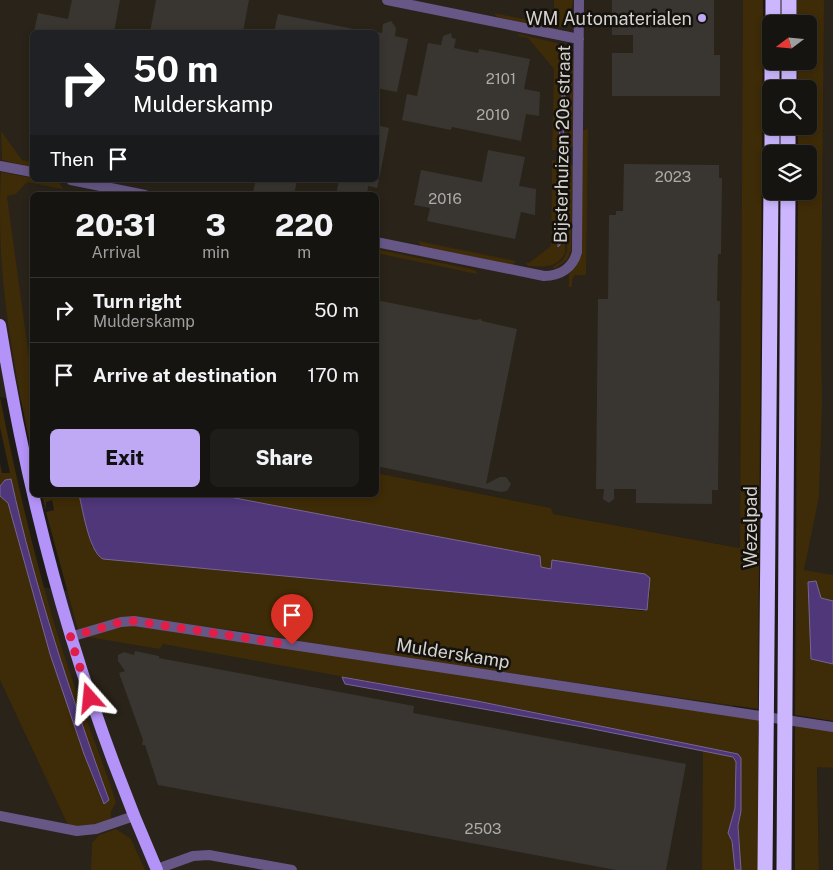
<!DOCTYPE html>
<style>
:root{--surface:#161410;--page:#1f1d19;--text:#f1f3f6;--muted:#9e9e9f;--line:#353330;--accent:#bfa9f4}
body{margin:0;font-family:"Public Sans",sans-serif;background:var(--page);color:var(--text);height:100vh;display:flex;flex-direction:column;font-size:19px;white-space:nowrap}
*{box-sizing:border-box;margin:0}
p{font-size:16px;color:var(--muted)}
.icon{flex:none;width:28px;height:28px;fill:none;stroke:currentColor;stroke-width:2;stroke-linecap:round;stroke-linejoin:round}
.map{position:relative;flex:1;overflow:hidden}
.details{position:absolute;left:30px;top:192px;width:349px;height:305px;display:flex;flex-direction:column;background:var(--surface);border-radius:8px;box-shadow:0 2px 8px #0003,0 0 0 1px var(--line)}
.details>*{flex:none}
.banner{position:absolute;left:30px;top:30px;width:349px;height:152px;border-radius:8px;box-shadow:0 2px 8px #0003,0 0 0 1px var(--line);background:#202124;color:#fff;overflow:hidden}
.needle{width:32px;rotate:254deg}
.buttons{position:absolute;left:762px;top:15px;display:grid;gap:10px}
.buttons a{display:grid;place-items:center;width:55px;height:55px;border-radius:8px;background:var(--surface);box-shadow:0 2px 8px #0003,0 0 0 1px var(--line);font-size:25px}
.pin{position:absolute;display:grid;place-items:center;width:42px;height:42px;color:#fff;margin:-51px -21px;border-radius:50% 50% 50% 0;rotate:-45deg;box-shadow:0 0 5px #0007}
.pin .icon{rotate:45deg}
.me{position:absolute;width:55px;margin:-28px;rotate:342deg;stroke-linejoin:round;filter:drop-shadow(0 0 4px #0008)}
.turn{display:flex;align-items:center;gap:18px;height:105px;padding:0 20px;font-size:22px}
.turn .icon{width:65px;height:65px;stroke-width:2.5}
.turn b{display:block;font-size:35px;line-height:42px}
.then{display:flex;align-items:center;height:48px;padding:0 20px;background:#0003;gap:10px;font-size:19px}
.eta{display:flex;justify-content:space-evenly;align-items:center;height:85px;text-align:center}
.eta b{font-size:30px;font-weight:800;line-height:35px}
.action{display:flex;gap:10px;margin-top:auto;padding:10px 20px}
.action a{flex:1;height:58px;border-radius:8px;background:var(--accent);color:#111;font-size:20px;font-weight:800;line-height:58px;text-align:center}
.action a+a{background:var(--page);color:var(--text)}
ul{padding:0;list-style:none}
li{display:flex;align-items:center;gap:15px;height:65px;padding:0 20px;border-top:1px solid var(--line)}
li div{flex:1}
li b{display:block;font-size:19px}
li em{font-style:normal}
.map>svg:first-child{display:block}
.built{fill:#292319;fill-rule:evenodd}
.green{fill:#3e2b07}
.water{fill:#4f377a;stroke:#776694}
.building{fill:#393631}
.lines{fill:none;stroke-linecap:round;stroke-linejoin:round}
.minor{stroke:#665787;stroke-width:10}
.major{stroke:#b393f7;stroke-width:12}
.highway{stroke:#ccb7ff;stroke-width:15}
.route{stroke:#e11d48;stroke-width:9;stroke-dasharray:0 16.2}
.poi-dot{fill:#bfa9f4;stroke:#15120d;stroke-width:2}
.labels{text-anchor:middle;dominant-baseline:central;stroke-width:5;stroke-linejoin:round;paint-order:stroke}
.number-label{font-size:15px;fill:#adaba8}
.poi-label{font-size:18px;fill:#d4d2cf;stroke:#15120d;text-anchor:end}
.street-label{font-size:18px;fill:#d4d2cf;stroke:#15120d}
</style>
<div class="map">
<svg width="833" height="870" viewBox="0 0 833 870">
<rect width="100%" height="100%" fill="#1e1b16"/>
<!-- built -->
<path class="built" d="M 0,0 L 754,0 L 740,548 L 552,514 L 550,508 L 376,473 L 376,195 L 32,195 L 32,403 L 0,397 ZM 32,32 L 376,32 L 376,180 L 32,180 Z
M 819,0 L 833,0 L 833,708 L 801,703 Z
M 0,503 L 21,584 L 734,687 L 730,870 L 0,870 Z
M 817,766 L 833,768 L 833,870 L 819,870 Z"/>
<!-- green -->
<path class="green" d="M 554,0 L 573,0 L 570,19 L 561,27 L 552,27 L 551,29 L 497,17 L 494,13 L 538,22 L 554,9 Z
M 743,0 L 763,0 L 758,709 L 362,652 L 249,632 L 134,618 L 78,630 L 46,512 L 54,510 L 52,500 L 46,502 L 46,510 L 42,495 L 79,495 L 92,547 L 327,580 L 386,584 L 643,611 L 647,610 L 650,591 L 579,565 L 553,560 L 551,569 L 540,567 L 540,556 L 219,495 L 376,495 L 376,473 L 551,508 L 553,514 L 740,548 Z
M 797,0 L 824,0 L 821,322 L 822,404 L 819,497 L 804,570 L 833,575 L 833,601 L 821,599 L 816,581 L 808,583 L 811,659 L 833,664 L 833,721 L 795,715 L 798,191 L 809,191 L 809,154 L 798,154 L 798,126 L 809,126 L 809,89 L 798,89 L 797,61 L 809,61 L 809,24 L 797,24 Z
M 519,34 L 561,44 L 569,50 L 567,150 L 552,150 L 554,69 L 528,38 L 518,36 Z
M 571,50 L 574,63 L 573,146 L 569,149 Z
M 0,97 L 1,131 L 22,160 L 32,162 L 32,167 L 2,160 Z
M 588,128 L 586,275 L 575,275 L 572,280 L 572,287 L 569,287 L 569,274 L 577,264 L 581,251 L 583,131 Z
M 552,160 L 567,162 L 565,253 C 558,268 543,267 528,266 L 526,263 L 529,263 L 551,246 Z
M 569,163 L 573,166 L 571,250 L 567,260 L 554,269 L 553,267 L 563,260 L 567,251 Z
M 1,172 L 32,178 L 32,180 L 59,183 L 63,189 L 27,182 L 16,194 L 7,196 L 32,380 L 32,453 C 16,377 0,297 0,218 C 0,204 0,187 1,172 Z
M 418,241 L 516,261 L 512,265 L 421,246 Z
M 376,249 L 475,270 L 477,274 L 376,253 Z
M 0,397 C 17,484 37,570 64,655 C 80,705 100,753 116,802 L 111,812 L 111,818 C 98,825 83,828 68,825 L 0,680 L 0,496 L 8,503 C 35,604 65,704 102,802 L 109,800 L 70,693 L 5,480 L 0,486 L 0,464 L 2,473 L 10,473 L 0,427 Z
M 121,624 L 286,647 L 359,660 L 760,720 L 758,726 L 759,870 L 741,870 L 738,826 L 741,811 L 741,758 L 738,754 L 505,706 L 163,644 L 160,649 L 82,636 Z
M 795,724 L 833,730 L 833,768 L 817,767 L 819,870 L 795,870 Z
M 703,751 L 733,757 L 736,762 L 735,808 L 728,833 L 732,841 L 735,870 L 702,870 Z
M 116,829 L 131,839 L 145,870 L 91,870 L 92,843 L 99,835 Z"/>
<!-- water -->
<path class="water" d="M 564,67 L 566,70 L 563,143 L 561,144 L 559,142 Z
M 559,167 L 562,168 L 560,245 L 558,247 Z
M 11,479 C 35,589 71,695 109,800 L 104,804 L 84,754 L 50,654 L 8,503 L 0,496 L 0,486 L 5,480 Z
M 79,495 L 219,495 L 540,556 L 541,567 L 551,569 L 552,560 L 645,574 L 650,578 L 647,610 L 103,559 C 89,552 83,510 79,495 Z
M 816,581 L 821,598 L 833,601 L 833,664 L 811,659 L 808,582 Z
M 342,677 L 477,701 L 738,754 L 741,758 L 741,811 L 738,826 L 741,870 L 735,870 L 732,841 L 728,833 L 735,808 L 736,762 L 733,757 L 583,727 L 345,684 Z"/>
<!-- building -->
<path class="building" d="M 72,0 L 120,0 L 114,32 L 34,32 L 38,13 L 68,19 Z
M 156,0 L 249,0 L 243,32 L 150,32 Z
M 612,0 L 714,0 L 714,55 L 720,55 L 720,96 L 612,96 L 612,53 L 633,53 L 633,35 L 612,35 Z
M 278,14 L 354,29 L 354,32 L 274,32 Z
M 391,21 L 396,28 L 395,36 L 408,39 L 397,92 L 376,88 L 376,32 L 382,33 L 383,24 Z
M 451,33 L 452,38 L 456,39 L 454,48 L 478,53 L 479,49 L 530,59 L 524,89 L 540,92 L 539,116 L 526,114 L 521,141 L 452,127 L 451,130 L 402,120 L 407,94 L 417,96 L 428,43 L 441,45 L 443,36 Z
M 376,125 L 389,128 L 380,175 L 376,175 Z
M 488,150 L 525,157 L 519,186 L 536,189 L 535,215 L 521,212 L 515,239 L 427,221 L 430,208 L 414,205 L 421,170 L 482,182 Z
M 624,164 L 719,165 L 719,178 L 722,178 L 721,254 L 718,254 L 717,301 L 720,301 L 718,490 L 712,490 L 712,504 L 636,503 L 636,489 L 614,489 L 614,499 L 609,503 L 603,499 L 604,489 L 596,489 L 598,299 L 608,299 L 609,215 L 616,215 L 616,211 L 623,211 Z
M 256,180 L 297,180 L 294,195 L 269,195 L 253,192 Z
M 339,180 L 379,180 L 377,188 L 368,186 L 367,195 L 336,195 Z
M 376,300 L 475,320 L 481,319 L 482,321 L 517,329 L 486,484 L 500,477 L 506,477 L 511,484 L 507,491 L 501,492 L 376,466 Z
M 135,651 L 159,656 L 159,658 L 414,706 L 413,713 L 686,764 L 666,870 L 616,870 L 158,785 L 145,745 L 142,745 L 143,740 L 119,673 L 125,671 L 118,661 L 118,655 L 124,652 L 134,655 Z"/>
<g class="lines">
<!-- minor -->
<path class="minor" d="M 387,0 L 579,39
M 0,166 L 32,172
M 71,180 L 145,195
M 376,242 L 544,276 C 560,276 573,268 577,252 L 579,0
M 70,637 L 121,622 L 134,621 L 833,727
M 0,816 L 77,831 L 96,829 L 134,816
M 157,869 L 193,856 L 209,855 L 292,870"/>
<!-- major -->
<path class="major" d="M 0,325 C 30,514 80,694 157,870"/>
<!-- highway -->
<path class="highway" d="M 773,24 L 773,0
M 789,24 L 789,0
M 772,89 L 772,61
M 789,89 L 789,61
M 772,154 L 772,126
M 788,154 L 788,126
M 765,870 L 771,184
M 784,870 L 788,191"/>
</g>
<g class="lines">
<!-- route -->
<path class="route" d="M 90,698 L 70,637 L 121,622 L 134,621 L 292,645"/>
</g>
<!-- markers -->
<circle class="poi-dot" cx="702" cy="18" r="5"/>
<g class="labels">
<!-- number labels -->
<g class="number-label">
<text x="501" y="78">2101</text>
<text x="493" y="114">2010</text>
<text x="673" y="176">2023</text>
<text x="445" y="198">2016</text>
<text x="483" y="828">2503</text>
</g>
<!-- poi labels -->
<g class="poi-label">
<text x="692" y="18">WM Automaterialen</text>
</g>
<!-- street labels -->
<g class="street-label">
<text transform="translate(562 144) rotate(-89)">Bijsterhuizen 20e straat</text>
<text transform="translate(750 527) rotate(-90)">Wezelpad</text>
<text transform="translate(453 653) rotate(9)">Mulderskamp</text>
</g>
</g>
</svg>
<div class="buttons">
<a><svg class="needle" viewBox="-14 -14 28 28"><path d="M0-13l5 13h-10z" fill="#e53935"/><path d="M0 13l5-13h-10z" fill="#9e9e9f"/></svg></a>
<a><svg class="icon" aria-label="search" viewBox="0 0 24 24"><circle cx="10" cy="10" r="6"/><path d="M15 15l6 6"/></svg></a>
<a><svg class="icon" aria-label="layers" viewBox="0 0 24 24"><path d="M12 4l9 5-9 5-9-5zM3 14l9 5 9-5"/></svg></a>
</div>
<div class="pin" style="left:292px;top:645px;background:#d93025"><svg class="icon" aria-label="arrive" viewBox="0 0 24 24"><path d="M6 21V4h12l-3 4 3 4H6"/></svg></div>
<svg class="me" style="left:90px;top:698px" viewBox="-20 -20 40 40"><path d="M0-17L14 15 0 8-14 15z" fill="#e11d48" stroke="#fff" stroke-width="4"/></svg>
<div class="banner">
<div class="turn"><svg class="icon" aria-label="right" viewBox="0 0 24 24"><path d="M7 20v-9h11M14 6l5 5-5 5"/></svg><div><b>50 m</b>Mulderskamp</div></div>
<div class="then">Then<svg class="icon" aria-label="arrive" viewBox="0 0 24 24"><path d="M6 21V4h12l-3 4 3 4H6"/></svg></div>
</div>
<section class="details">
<div class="eta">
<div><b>20:31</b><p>Arrival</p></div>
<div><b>3</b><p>min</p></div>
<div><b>220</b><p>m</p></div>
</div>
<ul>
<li><svg class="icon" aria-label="right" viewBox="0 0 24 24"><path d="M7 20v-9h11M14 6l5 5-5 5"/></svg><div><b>Turn right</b><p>Mulderskamp</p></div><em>50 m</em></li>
<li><svg class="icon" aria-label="arrive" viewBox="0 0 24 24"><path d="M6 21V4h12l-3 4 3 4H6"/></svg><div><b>Arrive at destination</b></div><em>170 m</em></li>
</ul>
<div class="action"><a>Exit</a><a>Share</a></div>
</section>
</div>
